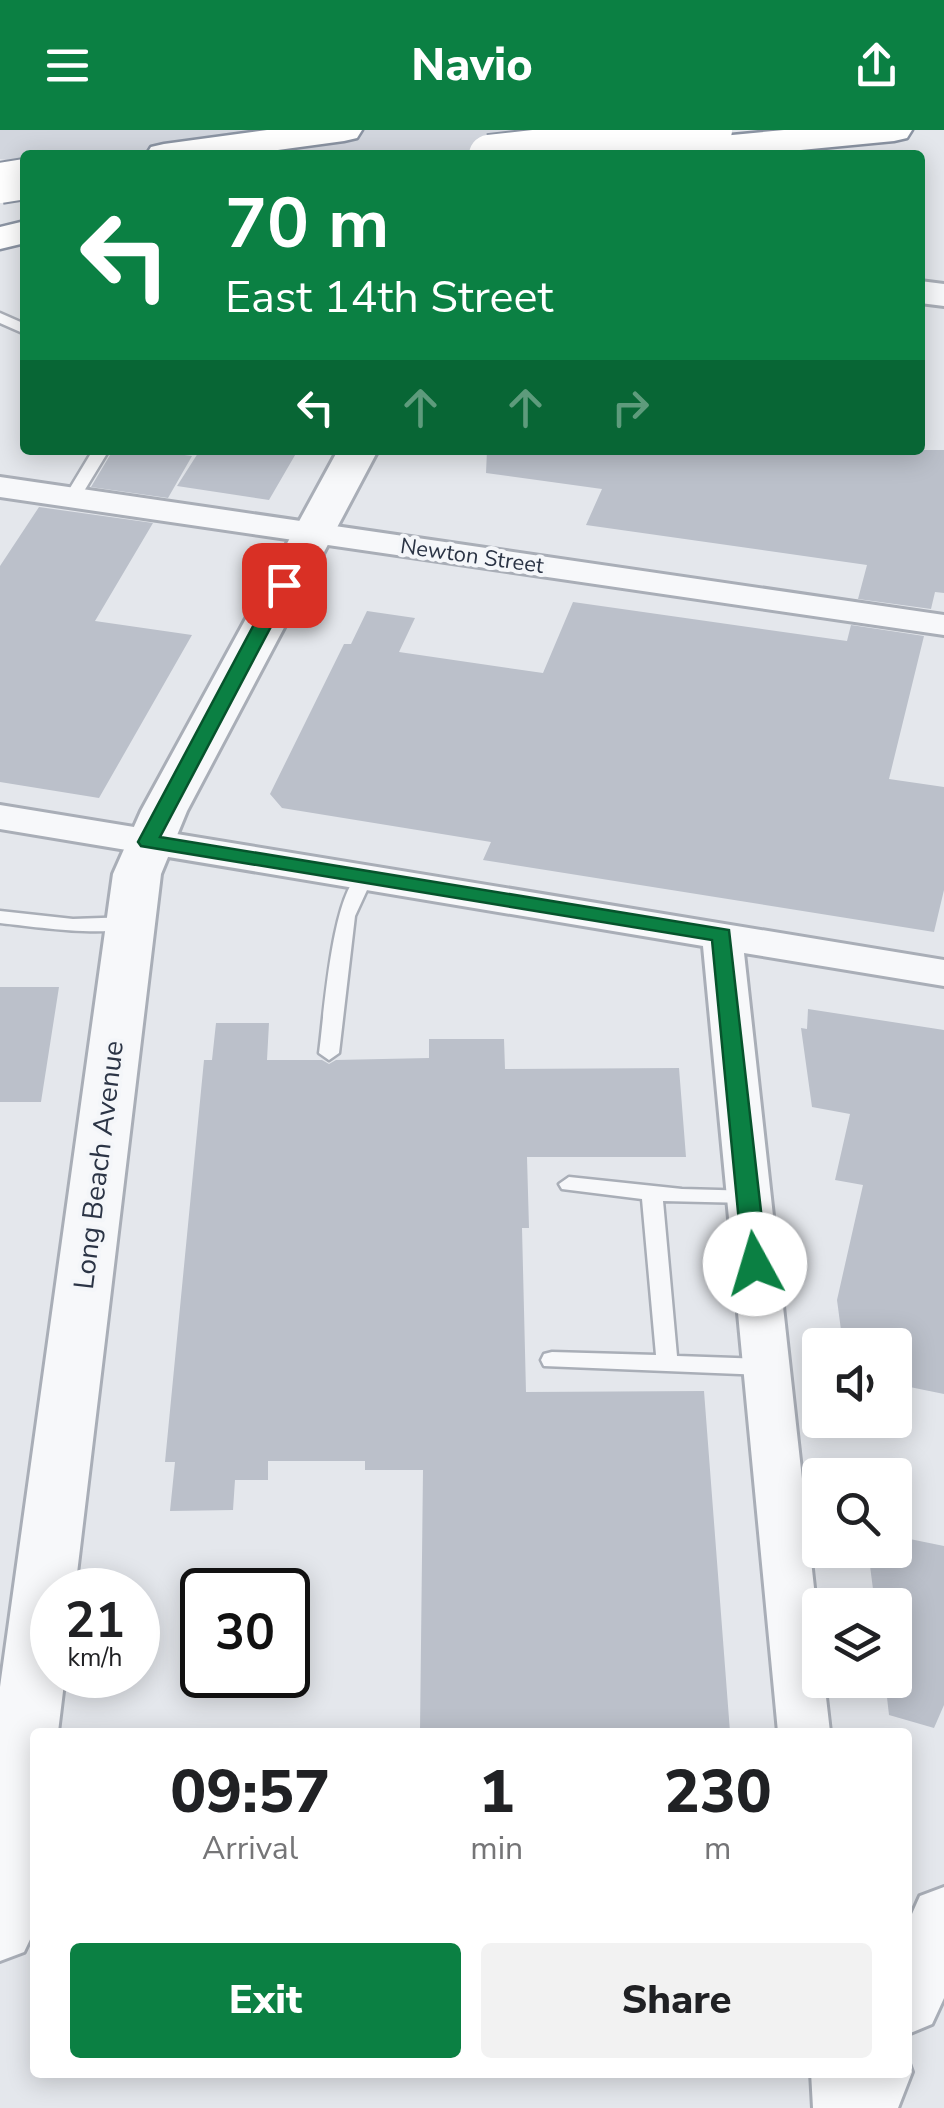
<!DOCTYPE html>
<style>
:root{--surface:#fff;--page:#f2f2f2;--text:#202124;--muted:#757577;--accent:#0b8043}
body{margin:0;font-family:"Nunito Sans",sans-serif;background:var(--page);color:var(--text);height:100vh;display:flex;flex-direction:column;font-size:38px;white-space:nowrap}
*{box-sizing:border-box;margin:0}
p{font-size:32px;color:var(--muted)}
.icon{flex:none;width:55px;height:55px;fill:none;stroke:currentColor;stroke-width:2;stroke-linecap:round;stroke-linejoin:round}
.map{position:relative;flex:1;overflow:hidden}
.sheet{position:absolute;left:30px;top:1598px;width:882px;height:350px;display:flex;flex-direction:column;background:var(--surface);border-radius:10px;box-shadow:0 5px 25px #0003}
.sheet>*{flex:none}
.banner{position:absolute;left:20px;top:20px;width:905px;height:305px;border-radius:10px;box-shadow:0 5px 25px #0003;background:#0b8043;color:#fff;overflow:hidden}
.fabs{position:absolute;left:802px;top:1198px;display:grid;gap:20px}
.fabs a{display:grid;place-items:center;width:110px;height:110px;border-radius:10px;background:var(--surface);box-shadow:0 5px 25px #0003;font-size:50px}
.speed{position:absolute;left:30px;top:1438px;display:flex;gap:20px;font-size:50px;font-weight:700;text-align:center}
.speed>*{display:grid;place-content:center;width:130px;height:130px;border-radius:50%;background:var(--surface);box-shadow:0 5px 25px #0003;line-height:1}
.speed small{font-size:25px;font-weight:400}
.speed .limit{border:5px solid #111;border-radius:15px;background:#fff;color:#111}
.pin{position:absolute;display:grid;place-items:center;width:85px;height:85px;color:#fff;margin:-42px;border-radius:20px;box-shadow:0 5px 15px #0006}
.me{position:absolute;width:110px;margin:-55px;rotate:354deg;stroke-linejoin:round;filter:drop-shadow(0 0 8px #0008)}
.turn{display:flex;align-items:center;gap:35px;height:210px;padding:0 40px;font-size:45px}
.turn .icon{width:130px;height:130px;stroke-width:2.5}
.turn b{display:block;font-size:70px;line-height:85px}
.lanes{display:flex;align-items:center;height:95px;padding:0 40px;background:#0003;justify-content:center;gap:50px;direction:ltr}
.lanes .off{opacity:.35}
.eta{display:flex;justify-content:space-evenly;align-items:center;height:170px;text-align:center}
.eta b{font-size:60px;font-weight:800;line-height:70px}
.primary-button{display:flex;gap:20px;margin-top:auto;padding:20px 40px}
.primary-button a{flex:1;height:115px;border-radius:10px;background:var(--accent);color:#fff;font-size:40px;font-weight:800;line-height:115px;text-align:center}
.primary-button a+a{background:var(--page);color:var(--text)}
header{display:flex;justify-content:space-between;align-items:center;height:130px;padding:0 40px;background:var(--accent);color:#fff;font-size:45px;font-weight:800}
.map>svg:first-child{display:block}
.built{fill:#d2d6de}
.building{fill:#bbc0ca}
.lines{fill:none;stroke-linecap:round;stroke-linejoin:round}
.service-casing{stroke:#a9aeb7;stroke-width:5}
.minor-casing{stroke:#a9aeb7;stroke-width:6}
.tertiary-casing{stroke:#a9aeb7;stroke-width:6}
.motorway-casing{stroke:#8b94a3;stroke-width:5}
.service{fill:#f7f8fa;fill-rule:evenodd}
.minor{fill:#f7f8fa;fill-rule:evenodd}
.tertiary{fill:#f7f8fa;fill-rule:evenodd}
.motorway{fill:#fff;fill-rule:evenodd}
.motorway-bridge-casing{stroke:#8b94a3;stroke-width:44;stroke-linecap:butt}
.motorway-bridge{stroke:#fff;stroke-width:40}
.route{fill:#0b8043;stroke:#07532c;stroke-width:2.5}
.labels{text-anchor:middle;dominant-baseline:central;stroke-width:8;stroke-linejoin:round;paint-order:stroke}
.far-street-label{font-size:22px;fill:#2b3445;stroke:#f4f6f9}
.street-label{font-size:28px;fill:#2b3445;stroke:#f4f6f9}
</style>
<header><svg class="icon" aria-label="menu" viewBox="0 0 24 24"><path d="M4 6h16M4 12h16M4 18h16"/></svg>Navio<svg class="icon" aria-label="share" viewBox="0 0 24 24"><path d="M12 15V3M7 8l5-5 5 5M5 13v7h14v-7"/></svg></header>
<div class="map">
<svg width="944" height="1978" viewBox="0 0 944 1978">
<rect width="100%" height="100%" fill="#e4e7ec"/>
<!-- built -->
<path class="built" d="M 0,0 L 514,0 L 501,25 L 25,25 L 25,33 L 0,29 Z"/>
<!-- building -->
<path class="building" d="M 113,320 L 146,320 L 192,326 L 168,368 L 91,357 Z
M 200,320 L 298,320 L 269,370 L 177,356 Z
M 487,320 L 944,320 L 944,463 L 935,462 L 931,479 L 858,469 L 867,435 L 586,395 L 602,359 L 486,343 Z
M 39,377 L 153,393 L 95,491 L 192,505 L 99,668 L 0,652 L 0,436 Z
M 573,472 L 847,511 L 851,495 L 924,506 L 889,649 L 944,657 L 944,760 L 934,802 L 483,730 L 491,712 L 282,678 L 270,664 L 344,514 L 351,514 L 367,481 L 415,488 L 399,522 L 543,543 Z
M 0,857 L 59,857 L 41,972 L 0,972 Z
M 808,879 L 944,900 L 944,1264 L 895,1254 L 895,1215 L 843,1215 L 837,1170 L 863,1055 L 835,1050 L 850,984 L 812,977 L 801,898 L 807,899 Z
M 216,893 L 269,893 L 267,930 L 322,930 L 329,934 L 336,930 L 429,928 L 429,909 L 504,909 L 505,939 L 679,938 L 686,1027 L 527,1027 L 529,1098 L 522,1098 L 526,1262 L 704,1261 L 730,1602 L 420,1602 L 423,1340 L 365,1340 L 365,1331 L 268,1331 L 268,1350 L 235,1350 L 233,1380 L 170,1381 L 175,1332 L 165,1332 L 204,930 L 212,930 Z
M 895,1406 L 944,1416 L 944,1575 L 934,1598 L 889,1585 L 885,1550 L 895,1550 L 895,1475 L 875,1475 L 868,1420 L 895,1420 Z"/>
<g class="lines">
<!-- service casing -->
<g class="service-casing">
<path id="service" d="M 0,183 L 25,194 L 25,204 L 0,193 Z
M 93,320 L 109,320 L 78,371 L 66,371 L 64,368 Z
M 364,741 L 373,747 L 355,786 L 339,923 L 329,930 L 319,923 C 324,888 332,754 364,741 Z
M 0,781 L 73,789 L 130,787 L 139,793 C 120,810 29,796 0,793 Z
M 569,1047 L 682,1059 L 755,1061 L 758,1066 L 755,1071 L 748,1073 L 663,1071 L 677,1226 L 766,1229 L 774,1231 L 777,1237 L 774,1243 L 766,1245 L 544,1236 L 541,1230 L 544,1224 L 552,1222 L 656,1225 L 642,1069 L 562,1059 L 559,1054 Z"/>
</g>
<!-- minor casing -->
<g class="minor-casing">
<path id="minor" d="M 0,347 L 944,485 L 944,505 L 0,367 Z
M 0,675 L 944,830 L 944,856 L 744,823 L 820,1512 L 820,1550 L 824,1550 L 830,1602 L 778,1602 L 703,816 L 0,699 Z
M 811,1942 L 868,1942 L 871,1978 L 813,1978 Z"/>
</g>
<!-- tertiary casing -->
<g class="tertiary-casing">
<path id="tertiary" d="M 920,151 L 944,154 L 944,176 L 920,173 Z
M 338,320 L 378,320 L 187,681 L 161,744 L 75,1460 L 52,1460 L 52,1545 L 65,1545 L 58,1602 L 35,1602 L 34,1801 L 24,1822 L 0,1831 L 0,1557 L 113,744 L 141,681 Z
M 944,1757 L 944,1868 L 932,1894 L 908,1904 L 908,1793 L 920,1766 Z
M 908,1931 L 912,1942 L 898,1978 L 826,1978 L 842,1942 L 908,1942 Z"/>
</g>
<!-- motorway casing -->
<g class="motorway-casing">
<path id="motorway" d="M 267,0 L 362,0 L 357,8 L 344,11 L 241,25 L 146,25 L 151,17 L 164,14 Z
M 784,0 L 912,0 L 907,8 L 894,11 L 748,25 L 630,24 L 635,16 L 648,13 Z
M 25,91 L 25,113 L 0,119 L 0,97 Z"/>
</g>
<!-- service -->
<use href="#service" class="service"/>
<!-- minor -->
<use href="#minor" class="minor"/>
<!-- tertiary -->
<use href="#tertiary" class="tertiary"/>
<!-- motorway -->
<use href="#motorway" class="motorway"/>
<!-- motorway-bridge casing -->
<g class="motorway-bridge-casing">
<path id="motorway-bridge" d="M 489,25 L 712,0
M 0,53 L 25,49"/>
</g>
<!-- motorway-bridge -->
<use href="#motorway-bridge" class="motorway-bridge"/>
</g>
<!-- route -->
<path class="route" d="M 284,449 L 293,455 L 160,707 L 729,800 L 767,1134 L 763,1141 L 747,1141 L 743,1134 L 712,810 L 141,716 L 138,712 L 275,455 Z"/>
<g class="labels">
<!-- far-street labels -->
<g class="far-street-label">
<text transform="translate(472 426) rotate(8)">Newton Street</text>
</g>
<!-- street labels -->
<g class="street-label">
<text transform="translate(99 1035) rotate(-83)">Long Beach Avenue</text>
</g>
</g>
</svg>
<div class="fabs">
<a><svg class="icon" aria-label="sound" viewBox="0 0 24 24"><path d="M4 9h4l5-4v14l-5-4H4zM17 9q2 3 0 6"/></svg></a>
<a><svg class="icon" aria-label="search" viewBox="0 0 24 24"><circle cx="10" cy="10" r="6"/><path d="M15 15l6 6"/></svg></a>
<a><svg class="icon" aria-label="layers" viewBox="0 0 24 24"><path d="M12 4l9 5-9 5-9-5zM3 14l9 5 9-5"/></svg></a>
</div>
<div class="speed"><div>21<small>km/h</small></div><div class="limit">30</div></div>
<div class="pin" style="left:284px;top:455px;background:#d93025"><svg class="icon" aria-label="arrive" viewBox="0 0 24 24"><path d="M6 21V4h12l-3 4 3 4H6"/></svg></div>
<svg class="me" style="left:755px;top:1134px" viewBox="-20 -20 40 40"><circle r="19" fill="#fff"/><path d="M0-13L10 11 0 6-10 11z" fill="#0b8043"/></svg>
<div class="banner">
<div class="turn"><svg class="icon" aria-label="left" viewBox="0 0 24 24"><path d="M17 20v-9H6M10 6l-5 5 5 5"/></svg><div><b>70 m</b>East 14th Street</div></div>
<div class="lanes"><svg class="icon" aria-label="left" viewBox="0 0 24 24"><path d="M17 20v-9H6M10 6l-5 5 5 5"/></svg><svg class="icon off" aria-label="ahead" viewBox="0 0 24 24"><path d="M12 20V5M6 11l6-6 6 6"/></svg><svg class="icon off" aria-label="ahead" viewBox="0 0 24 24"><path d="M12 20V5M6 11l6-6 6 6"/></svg><svg class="icon off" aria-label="right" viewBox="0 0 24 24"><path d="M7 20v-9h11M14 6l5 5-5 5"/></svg></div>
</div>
<section class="sheet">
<div class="eta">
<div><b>09:57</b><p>Arrival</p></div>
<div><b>1</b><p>min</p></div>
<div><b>230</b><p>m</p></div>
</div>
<div class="primary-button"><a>Exit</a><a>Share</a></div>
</section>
</div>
